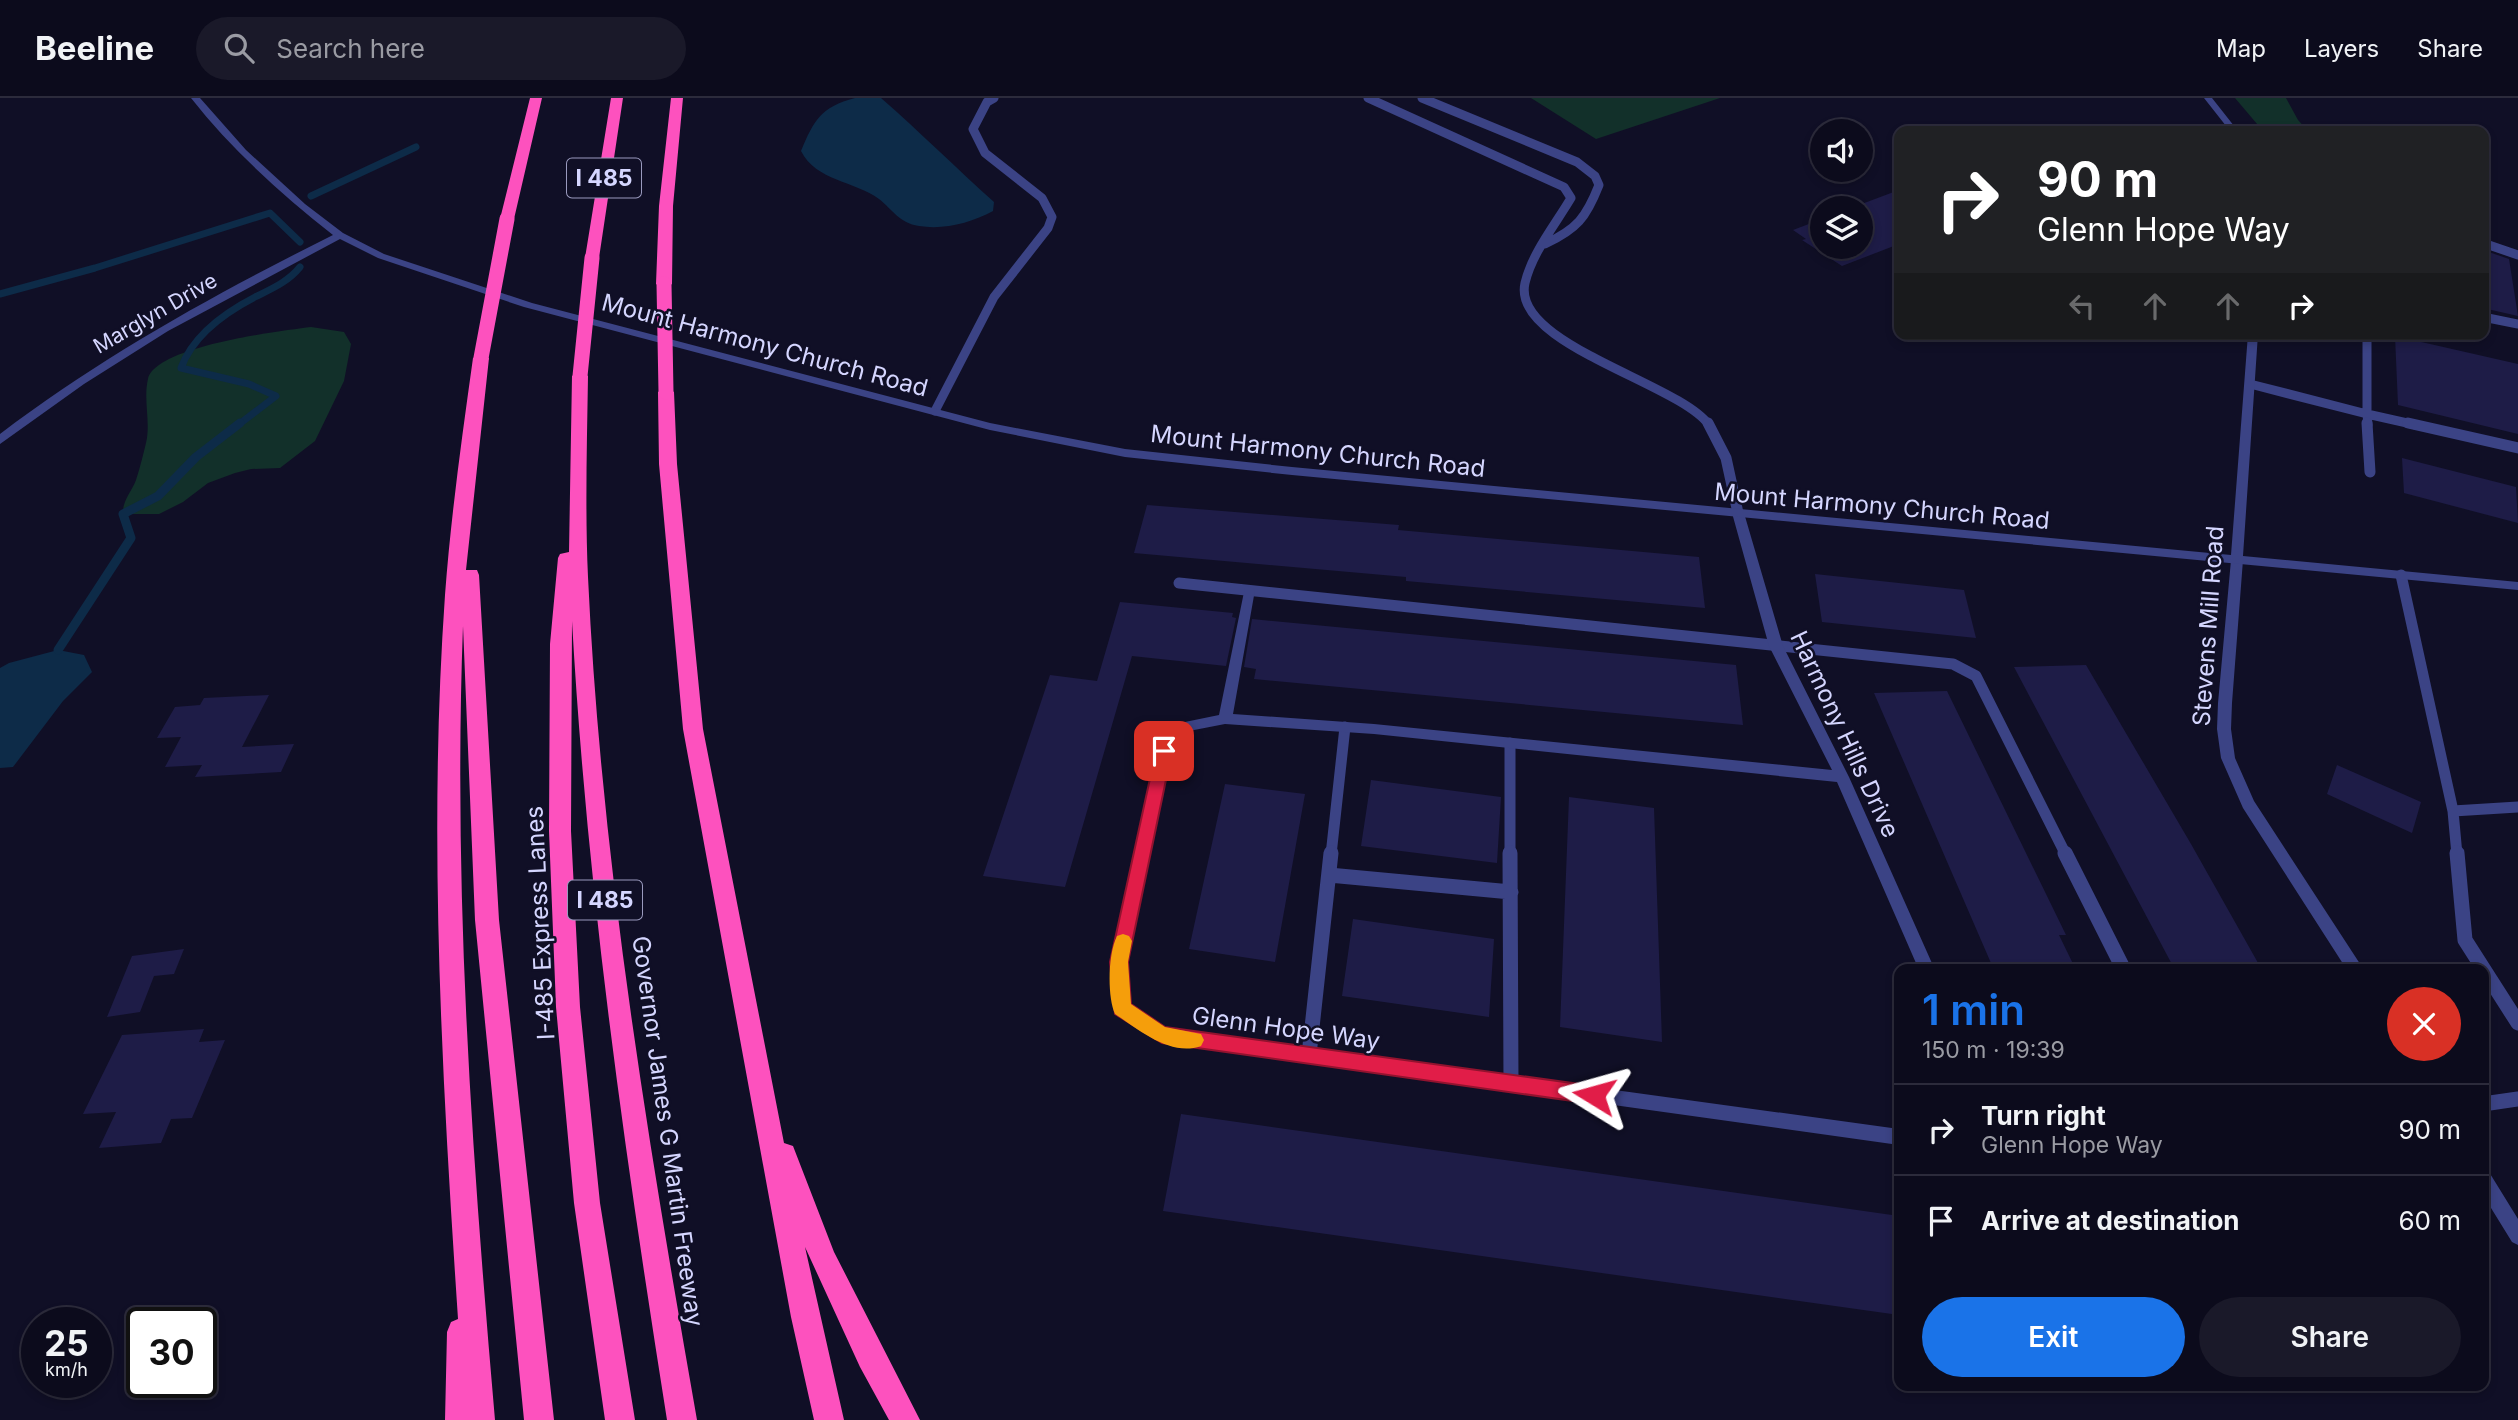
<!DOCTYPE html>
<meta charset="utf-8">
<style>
:root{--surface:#0c0b1c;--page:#1a1929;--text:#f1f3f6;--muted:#9a9ba3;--line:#2c2b3b;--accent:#1a73e8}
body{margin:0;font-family:Inter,sans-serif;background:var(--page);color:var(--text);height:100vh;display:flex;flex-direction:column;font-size:26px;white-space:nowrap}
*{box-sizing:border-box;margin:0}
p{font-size:23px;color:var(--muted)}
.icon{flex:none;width:38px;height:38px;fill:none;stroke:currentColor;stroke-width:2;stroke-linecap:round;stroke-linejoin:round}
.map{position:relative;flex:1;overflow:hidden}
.panel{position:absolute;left:1894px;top:866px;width:595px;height:427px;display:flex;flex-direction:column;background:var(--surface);border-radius:14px;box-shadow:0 4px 10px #0003,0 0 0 2px var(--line)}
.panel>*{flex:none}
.hud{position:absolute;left:1894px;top:28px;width:595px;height:214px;border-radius:14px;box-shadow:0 4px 10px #0003,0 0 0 2px var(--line);background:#202124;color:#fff;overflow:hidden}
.controls{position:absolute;left:1810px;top:21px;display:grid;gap:14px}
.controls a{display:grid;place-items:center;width:63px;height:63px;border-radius:50%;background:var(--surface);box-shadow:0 4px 10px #0003,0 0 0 2px var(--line);font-size:35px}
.speed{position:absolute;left:21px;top:1209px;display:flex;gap:14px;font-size:35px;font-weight:700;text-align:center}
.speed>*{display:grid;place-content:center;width:91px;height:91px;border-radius:50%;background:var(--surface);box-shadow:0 4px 10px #0003,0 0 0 2px var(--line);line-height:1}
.speed small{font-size:18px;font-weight:400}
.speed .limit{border:4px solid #111;border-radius:10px;background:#fff;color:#111}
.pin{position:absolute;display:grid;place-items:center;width:60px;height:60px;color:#fff;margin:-30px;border-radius:14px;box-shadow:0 4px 10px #0006}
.me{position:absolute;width:77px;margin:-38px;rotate:278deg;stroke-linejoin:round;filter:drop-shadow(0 0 5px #0008)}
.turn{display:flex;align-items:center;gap:24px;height:147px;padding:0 28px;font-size:32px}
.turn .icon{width:91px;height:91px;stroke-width:2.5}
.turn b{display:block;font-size:49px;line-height:60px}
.lanes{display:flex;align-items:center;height:66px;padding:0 28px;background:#0003;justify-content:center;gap:35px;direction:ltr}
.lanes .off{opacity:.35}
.round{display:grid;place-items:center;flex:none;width:74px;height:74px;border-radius:37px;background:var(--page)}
.headline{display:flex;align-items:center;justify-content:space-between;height:119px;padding:0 28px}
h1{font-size:42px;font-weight:600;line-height:52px;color:var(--accent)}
.primary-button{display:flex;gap:14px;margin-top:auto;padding:14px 28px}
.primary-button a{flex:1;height:80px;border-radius:42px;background:var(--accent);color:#fff;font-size:28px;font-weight:600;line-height:80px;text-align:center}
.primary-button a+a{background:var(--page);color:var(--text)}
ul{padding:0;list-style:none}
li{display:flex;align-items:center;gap:21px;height:91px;padding:0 28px;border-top:2px solid var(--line)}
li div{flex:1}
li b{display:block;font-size:26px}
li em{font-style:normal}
header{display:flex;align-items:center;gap:42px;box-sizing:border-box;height:98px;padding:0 35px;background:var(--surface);border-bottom:2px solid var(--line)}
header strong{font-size:33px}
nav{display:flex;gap:38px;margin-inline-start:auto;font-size:24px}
.search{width:490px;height:63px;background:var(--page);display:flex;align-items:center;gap:18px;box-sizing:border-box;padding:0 24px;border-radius:38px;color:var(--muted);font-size:26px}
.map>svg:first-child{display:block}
.green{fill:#12302a}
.water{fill:#0d2b48}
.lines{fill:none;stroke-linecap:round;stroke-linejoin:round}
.stream-far1{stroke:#0d2b48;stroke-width:7}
.stream{stroke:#0d2b48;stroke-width:9}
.building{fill:#1e1c47}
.service-far2{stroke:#3b4385;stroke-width:9}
.service-far1{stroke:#3b4385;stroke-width:11}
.service{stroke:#3b4385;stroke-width:15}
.minor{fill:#3b4385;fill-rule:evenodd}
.tertiary{fill:#3b4385;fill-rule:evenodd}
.motorway{fill:#fd51be;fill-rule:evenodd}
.motorway-bridge{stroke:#fd51be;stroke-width:15}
.route{fill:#e11d48;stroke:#92132f;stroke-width:2}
.slow{fill:#f59e0b}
.labels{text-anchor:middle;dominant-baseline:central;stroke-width:5;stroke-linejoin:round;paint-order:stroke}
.far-street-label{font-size:21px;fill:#d5d6ff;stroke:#100f26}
.shield{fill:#100f26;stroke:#9a9abe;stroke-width:2}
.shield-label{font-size:23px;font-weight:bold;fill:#d5d6ff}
.street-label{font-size:24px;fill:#d5d6ff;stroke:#100f26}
</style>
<header>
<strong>Beeline</strong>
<div class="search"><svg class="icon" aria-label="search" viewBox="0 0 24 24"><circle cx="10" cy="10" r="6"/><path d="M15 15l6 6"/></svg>Search here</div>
<nav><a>Map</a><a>Layers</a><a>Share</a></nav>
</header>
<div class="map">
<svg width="2518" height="1322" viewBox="0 0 2518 1322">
<rect width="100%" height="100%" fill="#100f26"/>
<!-- green -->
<path class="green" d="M 1531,0 L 1720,0 L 1596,41 Z
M 2235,0 L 2286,0 L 2298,22 L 2308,33 L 2263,33 Z
M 311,229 L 344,234 L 351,246 L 344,283 L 315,343 L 280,370 L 251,371 L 235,375 L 208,385 L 183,404 L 159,416 L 123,416 C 122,403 132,393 136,382 C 140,370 143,357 146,345 C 151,324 143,302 148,281 C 156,248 280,233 311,229 Z"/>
<!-- water -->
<path class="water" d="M 855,0 L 881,0 C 920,34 956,70 994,104 L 993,113 C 971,125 944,132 919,128 C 899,125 893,112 879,101 C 855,83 816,83 801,53 C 814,22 821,9 855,0 Z
M 58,552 L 84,557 L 92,574 L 63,603 L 13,669 L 0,670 L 0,570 L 9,565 Z"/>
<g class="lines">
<!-- stream-far1 -->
<path class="stream-far1" d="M 311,98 L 416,49
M 0,196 L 95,170 L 270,115 L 300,144
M 238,327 L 276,298 L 249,286 L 181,270 C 193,237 224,215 255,199 C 271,191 288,184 300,169"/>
<!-- stream -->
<path class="stream" d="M 58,552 L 131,440 L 123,416 L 158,398 L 196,359 L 240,325"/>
</g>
<!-- building -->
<path class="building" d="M 1899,92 L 1899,146 L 1842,168 L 1802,142 L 1806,141 L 1793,132 L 1822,121 L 1822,149 L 1860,149 L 1860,110 L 1851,110 Z
M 2483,152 L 2509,161 L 2518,218 L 2483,210 Z
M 2395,238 L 2518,266 L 2518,336 L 2398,307 Z
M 2402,360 L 2516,389 L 2518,425 L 2404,395 Z
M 1147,407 L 1399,427 L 1398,432 L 1699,459 L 1705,510 L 1406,483 L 1406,479 L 1134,455 Z
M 1815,476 L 1964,492 L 1976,540 L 1822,524 Z
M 1120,504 L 1233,515 L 1232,519 L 1236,520 L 1226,568 L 1132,558 L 1065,789 L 983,778 L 1050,577 L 1097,583 Z
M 1252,521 L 1736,567 L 1743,627 L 1254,581 L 1256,571 L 1244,569 Z
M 2086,567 L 2191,746 L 2262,872 L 2175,872 L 2014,569 Z
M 1947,593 L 2066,837 L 2059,837 L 2076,872 L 1994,872 L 1874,595 Z
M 269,597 L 242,649 L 294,646 L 281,674 L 195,679 L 202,667 L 165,669 L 181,639 L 157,640 L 175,609 L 200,607 L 204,600 Z
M 2337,667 L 2421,704 L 2412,735 L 2327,696 Z
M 1371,682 L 1501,699 L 1497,765 L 1361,748 Z
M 1225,686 L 1305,696 L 1275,864 L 1189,851 Z
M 1569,699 L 1654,710 L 1662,944 L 1560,929 Z
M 1353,821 L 1494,841 L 1489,919 L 1342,898 Z
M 184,851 L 174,876 L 154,878 L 140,914 L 107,919 L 132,858 Z
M 204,931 L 199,944 L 225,942 L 192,1020 L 171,1021 L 161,1045 L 99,1050 L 116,1014 L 83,1016 L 122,937 Z
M 1181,1016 L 1899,1118 L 1899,1217 L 1163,1113 Z"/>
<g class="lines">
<!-- service-far2 -->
<path class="service-far2" d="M 1368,0 L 1564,89 L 1571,100 C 1555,127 1532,155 1525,185 C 1511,246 1679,285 1709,327
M 1422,0 L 1577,64 L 1595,78 L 1599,87 C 1586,120 1577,131 1545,146
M 2483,145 L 2518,157
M 2483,219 L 2518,226
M 2367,236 L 2367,316 L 2416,327
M 2250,286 L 2367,316 L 2368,327
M 935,313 L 994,199 L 1048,130 L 1052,119 L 1042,100 L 985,55 L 973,31 L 987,4 L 994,0"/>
<!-- service-far1 -->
<path class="service-far1" d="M 1708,325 L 1726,360 L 1738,415
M 2367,325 L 2370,374
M 2408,325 L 2518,350
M 2401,477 L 2453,713 L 2457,757
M 1179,485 L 1953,566 L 1976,578 L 2066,757
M 1510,645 L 1510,757
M 2453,713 L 2518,709
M 1331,757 L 1345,629"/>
<!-- service -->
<path class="service" d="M 1510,755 L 1511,985
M 2065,755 L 2124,872
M 2457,755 L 2465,842 L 2518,925
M 1329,777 L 1511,794
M 1309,957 L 1331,755
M 2483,1006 L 2518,1001"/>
<!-- minor -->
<path class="minor" d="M 1738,411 L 1744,415 L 1783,548 L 1849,679 L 1935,872 L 1919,872 L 1837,684 L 1374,636 L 1225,626 L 1189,633 L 1171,655 L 1127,865 L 1130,906 L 1165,930 L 1899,1031 L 1899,1047 L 1162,944 L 1116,915 L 1114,910 L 1111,865 L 1157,653 L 1180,625 L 1219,617 L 1245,489 L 1249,488 L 1255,492 L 1233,616 L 1374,626 L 1832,672 L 1769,548 L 1732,415 Z
M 2237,458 L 2243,462 L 2232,605 L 2231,631 L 2235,660 L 2254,703 L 2364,872 L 2347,872 L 2243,710 L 2221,660 L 2217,631 L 2218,605 L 2231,462 Z
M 2483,1072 L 2489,1074 L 2518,1121 L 2518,1147 L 2512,1144 L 2483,1097 Z"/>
<!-- tertiary -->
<path class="tertiary" d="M 191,0 L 200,0 L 246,52 L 305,106 L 343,135 L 384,156 L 532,205 L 990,325 L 1125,351 L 1292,369 L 2231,457 L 2248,236 L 2258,236 L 2243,458 L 2518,484 L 2518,492 L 1292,377 L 1125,359 L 990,332 L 524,209 L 378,160 L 340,141 L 168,233 L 84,286 L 0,346 L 0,336 C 104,257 217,195 333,137 C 281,96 232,52 191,0 Z
M 2204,0 L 2212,0 L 2238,33 L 2230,33 Z"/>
<!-- motorway -->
<path class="motorway" d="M 530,0 L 542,0 L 514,121 L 507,125 L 500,121 Z
M 611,0 L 623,0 L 599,160 L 592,164 L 585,160 Z
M 671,0 L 683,0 L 673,108 L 672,186 L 664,191 L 656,186 L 659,108 Z
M 481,255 L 489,260 L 466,472 L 477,472 L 479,477 L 499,822 L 554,1322 L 524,1322 L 475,822 L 463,528 C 453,793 472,1058 495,1322 L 445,1322 L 447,1234 L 451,1224 L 458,1221 C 442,980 428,738 445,497 C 451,417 462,339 473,260 Z
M 580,273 L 588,278 C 587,345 585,412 588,479 C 601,762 648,1043 697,1322 L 667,1322 C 625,1057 587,792 572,523 L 571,733 L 580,909 L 600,1105 L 635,1322 L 605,1322 L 574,1105 L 556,909 L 549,733 L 550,546 L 558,460 L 560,456 L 569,454 L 572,278 Z
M 666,289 L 674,294 L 677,366 L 703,631 L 784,1045 L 793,1048 L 834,1154 L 920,1322 L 889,1322 L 860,1269 L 805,1149 L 844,1322 L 814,1322 L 791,1219 L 683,631 L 659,366 L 658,294 Z"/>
<!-- motorway-bridge -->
<path class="motorway-bridge" d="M 664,186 L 666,294
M 481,260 L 507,121
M 580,278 L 592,160"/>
</g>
<!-- route -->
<path class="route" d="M 1164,647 L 1172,653 L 1128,864 L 1131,906 L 1165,929 L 1594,988 L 1601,991 L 1603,997 L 1601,1003 L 1594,1006 L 1162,945 L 1115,916 L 1110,864 L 1156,653 Z"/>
<!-- slow -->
<path class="slow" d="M 1123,836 L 1129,838 L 1132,843 L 1128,864 L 1131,906 L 1165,929 L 1201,936 L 1204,942 L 1201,948 C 1171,959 1139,932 1115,916 C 1107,898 1108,856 1117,838 Z"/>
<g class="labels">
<!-- far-street labels -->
<g class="far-street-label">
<text transform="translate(155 215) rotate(-30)">Marglyn Drive</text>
</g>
<!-- shield labels -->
<g class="shield">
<rect x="567" y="60.5" width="74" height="39" rx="5"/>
<rect x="568" y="782.5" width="74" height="39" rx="5"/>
</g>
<g class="shield-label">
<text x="604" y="80">I 485</text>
<text x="605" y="802">I 485</text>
</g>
<!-- street labels -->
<g class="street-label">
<text transform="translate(765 247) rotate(15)">Mount Harmony Church Road</text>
<text transform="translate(1318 353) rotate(6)">Mount Harmony Church Road</text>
<text transform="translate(1882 408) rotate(5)">Mount Harmony Church Road</text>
<text transform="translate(2208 528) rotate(-86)">Stevens Mill Road</text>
<text transform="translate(1845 636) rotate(65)">Harmony Hills Drive</text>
<text transform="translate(540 825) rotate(-93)">I-485 Express Lanes</text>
<text transform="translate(1286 930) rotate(8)">Glenn Hope Way</text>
<text transform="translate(668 1033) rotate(82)">Governor James G Martin Freeway</text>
</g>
</g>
</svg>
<div class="controls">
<a><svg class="icon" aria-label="sound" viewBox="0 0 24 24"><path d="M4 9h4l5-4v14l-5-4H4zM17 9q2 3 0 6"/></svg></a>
<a><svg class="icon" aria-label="layers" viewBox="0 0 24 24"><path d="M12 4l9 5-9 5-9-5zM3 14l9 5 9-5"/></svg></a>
</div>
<div class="speed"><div>25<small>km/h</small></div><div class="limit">30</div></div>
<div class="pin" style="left:1164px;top:653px;background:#d93025"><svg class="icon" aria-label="arrive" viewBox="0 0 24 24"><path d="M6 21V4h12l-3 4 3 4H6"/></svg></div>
<svg class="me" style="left:1594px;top:997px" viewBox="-20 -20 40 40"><path d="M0-17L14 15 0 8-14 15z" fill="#e11d48" stroke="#fff" stroke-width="4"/></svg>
<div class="hud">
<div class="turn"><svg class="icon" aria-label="right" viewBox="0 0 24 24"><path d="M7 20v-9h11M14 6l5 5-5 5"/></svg><div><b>90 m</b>Glenn Hope Way</div></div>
<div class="lanes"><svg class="icon off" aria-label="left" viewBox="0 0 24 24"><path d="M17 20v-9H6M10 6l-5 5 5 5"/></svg><svg class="icon off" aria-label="ahead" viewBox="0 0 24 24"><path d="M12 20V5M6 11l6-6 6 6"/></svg><svg class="icon off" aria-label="ahead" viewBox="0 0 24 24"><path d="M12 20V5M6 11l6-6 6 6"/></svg><svg class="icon" aria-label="right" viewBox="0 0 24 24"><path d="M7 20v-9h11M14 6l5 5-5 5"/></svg></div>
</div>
<section class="panel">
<div class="headline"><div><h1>1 min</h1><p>150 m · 19:39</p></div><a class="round" style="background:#d93025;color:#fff"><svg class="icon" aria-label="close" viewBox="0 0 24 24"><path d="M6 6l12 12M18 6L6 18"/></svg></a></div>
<ul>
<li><svg class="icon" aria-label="right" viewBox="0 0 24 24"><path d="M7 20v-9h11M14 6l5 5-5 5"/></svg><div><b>Turn right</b><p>Glenn Hope Way</p></div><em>90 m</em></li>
<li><svg class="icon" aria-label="arrive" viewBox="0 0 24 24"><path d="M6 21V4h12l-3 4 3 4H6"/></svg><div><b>Arrive at destination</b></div><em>60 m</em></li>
</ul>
<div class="primary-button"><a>Exit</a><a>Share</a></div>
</section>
</div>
